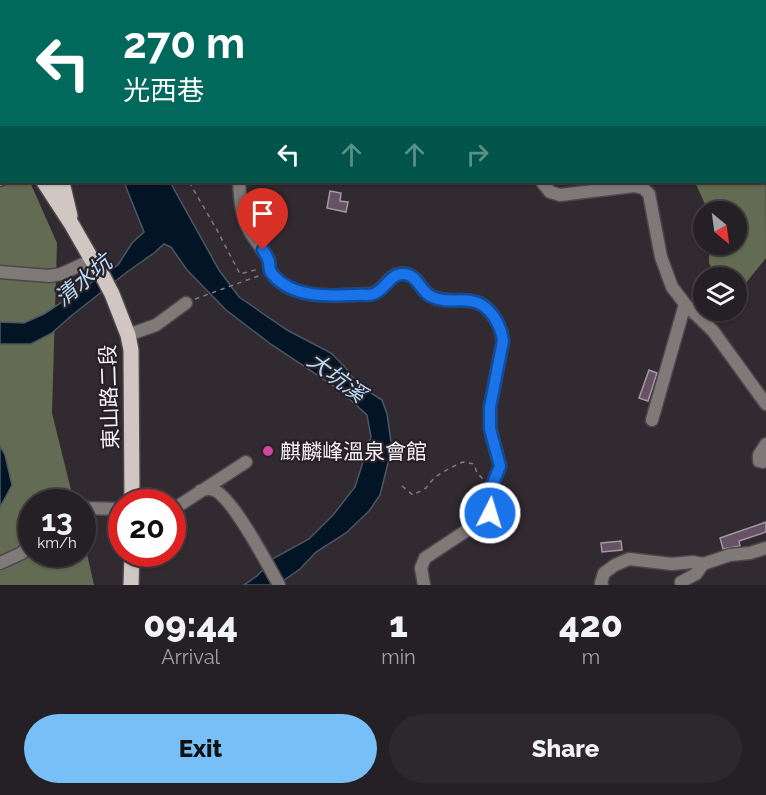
<!DOCTYPE html>
<meta charset="utf-8">
<style>
:root{--surface:#252025;--page:#2d282d;--text:#f1f3f6;--muted:#a3a3a7;--line:#423e42;--accent:#76c0f7}
body{margin:0;font-family:Raleway,"Noto Sans TC",sans-serif;background:var(--page);color:var(--text);height:100vh;display:flex;flex-direction:column;font-size:22px;white-space:nowrap}
*{box-sizing:border-box;margin:0}
p{font-size:20px;color:var(--muted)}
.icon{flex:none;width:33px;height:33px;fill:none;stroke:currentColor;stroke-width:2;stroke-linecap:round;stroke-linejoin:round}
.map{position:relative;height:585px;overflow:hidden}
.details{display:flex;flex-direction:column;background:var(--surface);flex:1}
.details>*{flex:none}
.top-card{position:absolute;left:0px;top:0px;width:766px;height:183px;box-shadow:0 2px 4px #0004,0 0 0 2px var(--line);background:#00695c;color:#fff;overflow:hidden}
.needle{width:39px;rotate:151deg}
.fabs{position:absolute;left:693px;top:201px;display:grid;gap:12px}
.fabs a{display:grid;place-items:center;width:54px;height:54px;border-radius:50%;background:var(--surface);box-shadow:0 2px 4px #0004,0 0 0 2px var(--line);font-size:30px}
.speed{position:absolute;left:18px;top:489px;display:flex;gap:12px;font-size:30px;font-weight:700;text-align:center}
.speed>*{display:grid;place-content:center;width:78px;height:78px;border-radius:50%;background:var(--surface);box-shadow:0 2px 4px #0004,0 0 0 2px var(--line);line-height:1}
.speed small{font-size:15px;font-weight:400}
.speed .limit{border:9px solid #d22;background:#fff;color:#111}
.pin{position:absolute;display:grid;place-items:center;width:51px;height:51px;color:#fff;margin:-62px -26px;border-radius:50% 50% 50% 0;rotate:-45deg;box-shadow:0 0 6px #0007}
.pin .icon{rotate:45deg}
.me{position:absolute;width:66px;margin:-33px;rotate:5deg;stroke-linejoin:round;filter:drop-shadow(0 0 4px #0008)}
.turn{display:flex;align-items:center;gap:21px;height:126px;padding:0 24px;font-size:27px}
.turn .icon{width:78px;height:78px;stroke-width:2.5}
.turn b{display:block;font-size:42px;line-height:51px}
.lanes{display:flex;align-items:center;height:57px;padding:0 24px;background:#0003;justify-content:center;gap:30px;direction:ltr}
.lanes .off{opacity:.35}
.eta{display:flex;justify-content:space-evenly;align-items:center;height:102px;text-align:center}
.eta b{font-size:36px;font-weight:800;line-height:42px}
.primary-button{display:flex;gap:12px;margin-top:auto;padding:12px 24px}
.primary-button a{flex:1;height:69px;border-radius:36px;background:var(--accent);color:#111;font-size:24px;font-weight:800;line-height:69px;text-align:center}
.primary-button a+a{background:var(--page);color:var(--text)}
.map>svg:first-child{display:block}
.forest{fill:#636b52}
.water{fill:#031524;stroke:#4c5763;stroke-width:1.5}
.building{fill:#665165;stroke:#a299a2;stroke-width:1.5}
.lines{fill:none;stroke-linecap:round;stroke-linejoin:round}
.minor-casing{stroke:#4d464d;stroke-width:15}
.major-casing{stroke:#4d464d;stroke-width:18}
.path{stroke:#807a80;stroke-width:1.5;stroke-dasharray:4.5 4.5;stroke-linecap:butt}
.minor{stroke:#7f7a77;stroke-width:12}
.major{stroke:#d1c7c2;stroke-width:15}
.route-casing{stroke:#114b97;stroke-width:15}
.route{stroke:#1a73e8;stroke-width:10}
.hotel-dot{fill:#d1479c;stroke:#272127;stroke-width:2}
.labels{text-anchor:middle;dominant-baseline:central;stroke-width:4.5;stroke-linejoin:round;paint-order:stroke}
.street-label{font-size:21px;fill:#f6f1f6;stroke:#272127}
.poi-label{font-size:21px;fill:#f6f1f6;stroke:#272127;text-anchor:start}
.water-label{font-size:22px;font-style:italic;fill:#b6daf8;stroke:#272127}
</style>
<div class="map">
<svg width="766" height="585" viewBox="0 0 766 585">
<rect width="100%" height="100%" fill="#312a31"/>
<!-- forest -->
<path class="forest" d="M 765,7 L 766,258 L 741,289 L 737,292 L 736,278 L 716,277 L 709,263 L 709,245 L 736,244 L 736,212 L 708,211 L 695,182 L 765,182 Z
M 0,115 L 2,118 L 2,182 L 30,182 L 57,243 L 52,413 L 74,502 L 32,502 L 32,554 L 82,554 L 83,536 L 94,585 L 0,585 Z"/>
<!-- water -->
<path class="water" d="M 124,182 L 170,182 L 219,270 L 239,297 L 287,330 L 331,353 L 345,367 L 358,385 L 382,400 L 387,414 L 391,442 L 388,463 L 380,495 L 369,511 L 346,533 L 316,552 L 300,569 L 277,585 L 244,585 L 257,576 L 274,558 L 309,539 L 333,515 L 355,487 L 371,437 L 367,415 L 337,388 L 272,345 L 226,310 L 187,270 L 171,247 L 164,244 L 154,253 L 127,272 L 71,316 L 52,333 L 31,344 L 0,344 L 0,322 L 24,323 L 44,314 L 118,265 L 132,243 L 144,232 Z
M 0,446 L 5,455 L 12,485 L 0,507 Z"/>
<!-- building -->
<path class="building" d="M 330,191 L 341,193 L 340,201 L 348,202 L 346,212 L 327,208 Z
M 649,370 L 657,373 L 648,401 L 639,398 Z
M 766,522 L 766,532 L 739,541 L 740,546 L 723,549 L 720,538 Z
M 621,541 L 622,550 L 602,552 L 601,543 Z"/>
<g class="lines">
<!-- minor casing -->
<g class="minor-casing">
<path id="minor" d="M 566,0 L 567,2
M 259,2 L 260,0
M 291,2 L 291,0
M 0,161 L 2,164
M 0,180 L 2,179
M 239,182 C 240,197 241,217 249,230 C 253,238 260,245 264,253 C 266,255 268,258 269,261 C 270,265 268,269 272,273 C 289,298 326,296 352,295 C 358,294 364,295 370,294 C 383,293 387,276 399,274 C 417,271 419,289 431,296 C 444,303 458,299 471,301 C 490,303 501,325 503,341 L 490,407 L 490,428 L 500,466 L 490,491 L 491,508 L 490,512 L 487,517 L 425,558 L 421,568 L 424,585
M 542,182 L 550,192 L 560,195 L 634,186 L 643,188 L 649,194 L 661,257 L 672,287 L 685,304 L 713,331 L 766,404
M 0,272 L 49,276 L 61,274 L 92,260
M 128,335 L 156,325 L 186,303
M 652,420 L 685,304
M 766,444 L 759,455 L 759,461 L 763,462 L 766,461
M 200,491 C 206,489 209,488 214,490 C 233,498 268,565 279,585
M 82,508 L 122,509
M 172,510 L 246,462
M 0,563 L 22,553 L 32,543
M 602,585 L 601,583 L 604,573 L 615,565 L 629,559 L 672,564 L 693,562 L 703,564 L 730,555 L 750,553 L 766,548
M 682,585 L 681,582 L 696,574 L 703,564"/>
</g>
<!-- major casing -->
<g class="major-casing">
<path id="major" d="M 16,0 L 17,2
M 0,63 L 2,68
M 44,182 L 72,225 L 92,260 L 98,267 L 112,294 L 128,335 L 131,350 L 132,502
M 62,182 L 70,216
M 131,585 L 132,554"/>
</g>
<!-- path -->
<path class="path" d="M 121,0 L 121,2
M 189,182 L 217,230 L 240,274 L 259,269
M 195,299 L 261,275
M 402,486 L 413,495 L 426,488 L 435,477 L 450,468 L 463,462 L 474,464 L 477,473 L 484,480"/>
<!-- minor -->
<use href="#minor" class="minor"/>
<!-- major -->
<use href="#major" class="major"/>
</g>
<g class="lines">
<!-- route casing -->
<g class="route-casing">
<path id="route" d="M 263,250 C 265,253 268,258 269,262 C 270,268 268,270 273,275 C 293,298 327,296 355,295 C 360,294 368,296 373,294 C 385,291 389,274 403,274 C 417,274 419,289 430,296 C 443,303 457,299 471,301 C 489,303 501,325 503,341 L 490,407 L 490,429 L 500,466 L 490,491 L 490,513"/>
</g>
<!-- route -->
<use href="#route" class="route"/>
</g>
<!-- markers -->
<circle class="hotel-dot" cx="268" cy="451" r="6"/>
<g class="labels">
<!-- street labels -->
<g class="street-label">
<text transform="translate(109 397) rotate(-92)">東山路二段</text>
</g>
<!-- poi labels -->
<g class="poi-label">
<text x="280" y="451">麒麟峰溫泉會館</text>
</g>
<!-- water labels -->
<g class="water-label">
<text transform="translate(83 280) rotate(-40)">清水坑</text>
<text transform="translate(337 377) rotate(37)">大坑溪</text>
</g>
</g>
</svg>
<div class="fabs">
<a><svg class="needle" viewBox="-14 -14 28 28"><path d="M0-13l5 13h-10z" fill="#e53935"/><path d="M0 13l5-13h-10z" fill="#a3a3a7"/></svg></a>
<a><svg class="icon" aria-label="layers" viewBox="0 0 24 24"><path d="M12 4l9 5-9 5-9-5zM3 14l9 5 9-5"/></svg></a>
</div>
<div class="speed"><div>13<small>km/h</small></div><div class="limit">20</div></div>
<div class="pin" style="left:263px;top:250px;background:#d93025"><svg class="icon" aria-label="arrive" viewBox="0 0 24 24"><path d="M6 21V4h12l-3 4 3 4H6"/></svg></div>
<svg class="me" style="left:490px;top:513px" viewBox="-20 -20 40 40"><circle r="17" fill="#1a73e8" stroke="#fff" stroke-width="3"/><path d="M0-11L8 9 0 5-8 9z" fill="#fff"/></svg>
<div class="top-card">
<div class="turn"><svg class="icon" aria-label="left" viewBox="0 0 24 24"><path d="M17 20v-9H6M10 6l-5 5 5 5"/></svg><div><b>270 m</b>光西巷</div></div>
<div class="lanes"><svg class="icon" aria-label="left" viewBox="0 0 24 24"><path d="M17 20v-9H6M10 6l-5 5 5 5"/></svg><svg class="icon off" aria-label="ahead" viewBox="0 0 24 24"><path d="M12 20V5M6 11l6-6 6 6"/></svg><svg class="icon off" aria-label="ahead" viewBox="0 0 24 24"><path d="M12 20V5M6 11l6-6 6 6"/></svg><svg class="icon off" aria-label="right" viewBox="0 0 24 24"><path d="M7 20v-9h11M14 6l5 5-5 5"/></svg></div>
</div>
</div>
<section class="details">
<div class="eta">
<div><b>09:44</b><p>Arrival</p></div>
<div><b>1</b><p>min</p></div>
<div><b>420</b><p>m</p></div>
</div>
<div class="primary-button"><a>Exit</a><a>Share</a></div>
</section>
